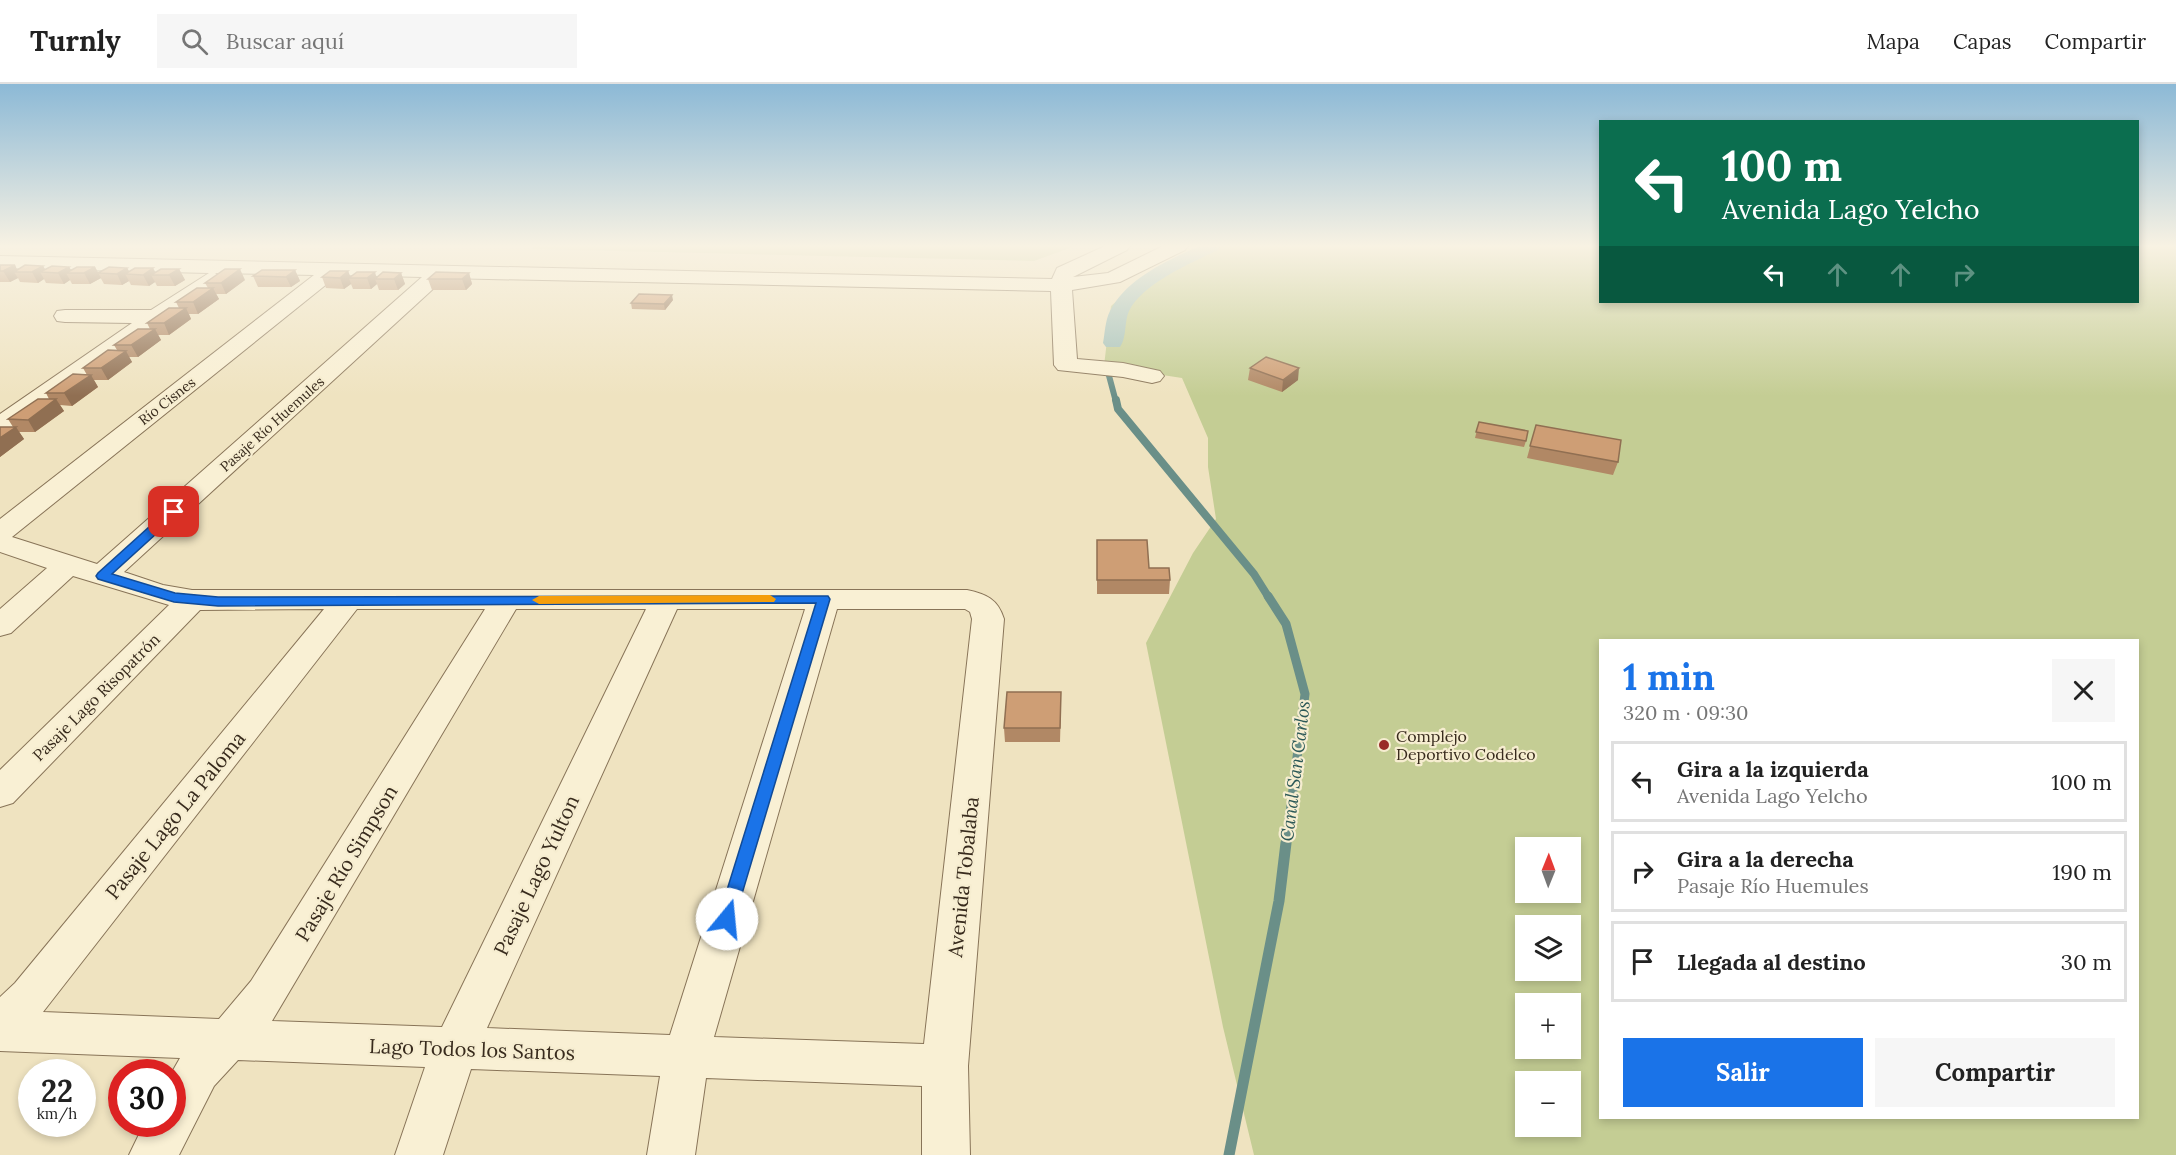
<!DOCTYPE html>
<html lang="es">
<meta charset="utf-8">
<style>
:root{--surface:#fff;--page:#f6f6f6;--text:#222;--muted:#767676;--line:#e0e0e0;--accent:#1a73e8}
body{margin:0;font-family:Lora,serif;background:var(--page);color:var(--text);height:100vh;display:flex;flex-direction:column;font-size:22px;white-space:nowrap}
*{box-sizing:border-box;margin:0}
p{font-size:20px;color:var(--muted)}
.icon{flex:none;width:33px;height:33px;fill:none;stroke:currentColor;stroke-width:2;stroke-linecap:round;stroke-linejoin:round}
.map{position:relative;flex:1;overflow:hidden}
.details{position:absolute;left:1599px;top:555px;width:540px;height:480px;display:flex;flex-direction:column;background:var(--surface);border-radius:0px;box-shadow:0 3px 9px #0003}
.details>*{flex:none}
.banner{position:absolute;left:1599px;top:36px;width:540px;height:183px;border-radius:0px;box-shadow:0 3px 9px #0003;background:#0b6e4f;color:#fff;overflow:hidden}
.needle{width:39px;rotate:1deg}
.controls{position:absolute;left:1515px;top:753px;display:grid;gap:12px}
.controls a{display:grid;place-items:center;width:66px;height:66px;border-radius:0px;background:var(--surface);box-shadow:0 3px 9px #0003;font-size:30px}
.speed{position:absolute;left:18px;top:975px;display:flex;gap:12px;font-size:30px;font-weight:700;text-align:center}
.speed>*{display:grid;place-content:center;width:78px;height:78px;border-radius:50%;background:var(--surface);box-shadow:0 3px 9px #0003;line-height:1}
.speed small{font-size:15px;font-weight:400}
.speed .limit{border:9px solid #d22;background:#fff;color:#111}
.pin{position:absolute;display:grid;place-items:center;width:51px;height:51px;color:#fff;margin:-26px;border-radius:12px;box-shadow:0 3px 9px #0006}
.me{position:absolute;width:66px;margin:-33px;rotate:17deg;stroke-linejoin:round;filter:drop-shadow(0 0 4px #0008)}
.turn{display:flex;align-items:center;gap:21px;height:126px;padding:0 24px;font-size:27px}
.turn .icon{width:78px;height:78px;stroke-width:2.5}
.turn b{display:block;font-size:42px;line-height:51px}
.lanes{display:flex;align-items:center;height:57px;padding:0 24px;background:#0003;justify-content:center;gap:30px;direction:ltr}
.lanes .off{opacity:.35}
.round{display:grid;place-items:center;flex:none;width:63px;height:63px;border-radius:0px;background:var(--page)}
.summary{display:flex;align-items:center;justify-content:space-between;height:102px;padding:0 24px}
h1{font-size:36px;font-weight:700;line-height:45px;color:var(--accent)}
.cta{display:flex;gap:12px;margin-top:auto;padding:12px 24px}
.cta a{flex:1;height:69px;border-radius:0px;background:var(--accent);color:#fff;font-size:24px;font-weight:700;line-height:69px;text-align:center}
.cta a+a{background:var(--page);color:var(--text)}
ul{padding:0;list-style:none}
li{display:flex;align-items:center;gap:18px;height:81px;margin:0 12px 9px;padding:0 12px;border:3px solid var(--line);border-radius:0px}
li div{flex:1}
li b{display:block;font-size:22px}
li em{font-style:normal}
header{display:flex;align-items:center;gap:36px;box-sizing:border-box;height:84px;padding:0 30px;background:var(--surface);border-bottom:2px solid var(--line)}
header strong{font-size:28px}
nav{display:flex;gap:33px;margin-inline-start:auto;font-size:21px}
.search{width:420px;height:54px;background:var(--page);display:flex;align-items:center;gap:15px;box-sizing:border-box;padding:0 21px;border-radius:0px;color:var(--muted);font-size:22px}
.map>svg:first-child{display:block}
.green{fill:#c4cd94;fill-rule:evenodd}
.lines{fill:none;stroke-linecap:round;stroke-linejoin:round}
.stream-far3{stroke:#6a8f88;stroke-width:6}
.stream-far2{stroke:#6a8f88;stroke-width:8}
.stream-far1{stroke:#6a8f88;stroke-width:9}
.stream{stroke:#6a8f88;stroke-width:11}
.canal{fill:#a3c1ba;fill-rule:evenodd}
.minor-casing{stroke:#887458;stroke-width:2}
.minor{fill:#f9f0d4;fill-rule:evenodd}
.wall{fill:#b18865}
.shaded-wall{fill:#906f52}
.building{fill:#ce9e75;stroke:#906f52;stroke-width:1.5}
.route{fill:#1a73e8;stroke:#114b97;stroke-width:1.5}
.slow{fill:#f59e0b}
.poi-dot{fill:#992b27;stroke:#f6edd0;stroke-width:2}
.labels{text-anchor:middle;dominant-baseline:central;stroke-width:4.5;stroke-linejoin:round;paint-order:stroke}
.far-street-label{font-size:14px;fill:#382b1d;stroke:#f6edd0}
.street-label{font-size:16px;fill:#382b1d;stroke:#f6edd0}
.poi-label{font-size:16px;fill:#382b1d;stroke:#f6edd0;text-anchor:start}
.water-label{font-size:18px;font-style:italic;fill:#2b5857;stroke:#f6edd0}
.near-street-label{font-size:20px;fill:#382b1d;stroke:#f6edd0}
</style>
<header>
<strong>Turnly</strong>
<div class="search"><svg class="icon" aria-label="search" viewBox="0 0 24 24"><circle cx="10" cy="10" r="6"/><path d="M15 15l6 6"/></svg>Buscar aquí</div>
<nav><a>Mapa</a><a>Capas</a><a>Compartir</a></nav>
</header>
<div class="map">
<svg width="2176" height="1071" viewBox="0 0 2176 1071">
<rect width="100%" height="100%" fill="#efe3c0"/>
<!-- green -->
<path class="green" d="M 533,162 L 1075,162 L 1034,177 L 533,165 Z
M 1199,162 L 1600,162 L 1600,218 L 2138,218 L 2138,162 L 2176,162 L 2176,1071 L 1254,1071 L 1223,943 L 1146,559 L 1193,469 L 1216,435 L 1208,383 L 1208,354 L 1182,294 L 1104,282 L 1111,222 L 1146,192 ZM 1600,556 L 2138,556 L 2138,1034 L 1600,1034 ZM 1526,764 L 1570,764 L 1570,808 L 1526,808 ZM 1526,842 L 1570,842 L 1570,886 L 1526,886 ZM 1526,920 L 1570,920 L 1570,964 L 1526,964 ZM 1526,998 L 1570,998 L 1570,1042 L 1526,1042 Z"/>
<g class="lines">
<!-- stream-far3 -->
<path class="stream-far3" d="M 1108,288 L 1116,318"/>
<!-- stream-far2 -->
<path class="stream-far2" d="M 1116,316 L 1118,325 L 1254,490 L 1269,514"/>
<!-- stream-far1 -->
<path class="stream-far1" d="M 1268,512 L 1286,540 L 1305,610 L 1286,761"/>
<!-- stream -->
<path class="stream" d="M 1229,1071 L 1279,817 L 1286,759"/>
<!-- canal -->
<path class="canal" d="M 1199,162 L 1221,162 L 1218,166 C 1191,179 1143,199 1129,227 C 1124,238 1127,253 1120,263 L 1106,263 L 1103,259 C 1105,249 1105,237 1110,227 C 1127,194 1167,177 1199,162 Z"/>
<!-- minor casing -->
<g class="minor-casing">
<path id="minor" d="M 1105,162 L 1130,162 L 1127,166 L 1073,193 L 1108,189 L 1163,162 L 1188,162 L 1185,166 L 1120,198 L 1072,206 L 1077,275 L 1123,279 L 1160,287 L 1164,292 L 1160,297 L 1152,299 L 1123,293 L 1058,286 L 1054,281 L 1051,207 L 445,194 L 124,488 L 163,501 L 192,506 L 967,506 C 986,510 998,515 1004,535 L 968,982 L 970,1071 L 922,1071 L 922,1002 L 706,994 L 695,1071 L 647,1071 L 660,992 L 471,985 L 443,1071 L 395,1071 L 425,983 L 238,976 L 214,1002 L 179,1071 L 129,1071 L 144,1040 L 172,1040 L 172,988 L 180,974 L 0,967 L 0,913 L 15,899 L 324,525 L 200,526 L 13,719 L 0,723 L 0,686 L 169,521 L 73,492 L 11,549 L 0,552 L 0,525 L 47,484 L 0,468 L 0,435 L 314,191 L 215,189 L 222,194 L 219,198 L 9,346 L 0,349 L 0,330 L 132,239 L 65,238 L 57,237 L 54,232 L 57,227 L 65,226 L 151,226 L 209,189 L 0,184 L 0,172 L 1052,195 L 1057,184 ZM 338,191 L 422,193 L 97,480 L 12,453 ZM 357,525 L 485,525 L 251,897 L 219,935 L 43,928 ZM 516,525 L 646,525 L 442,943 L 272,937 ZM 677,525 L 805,525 L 670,951 L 487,944 ZM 837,525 L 965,525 L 970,528 L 972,535 L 924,960 L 714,953 Z"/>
</g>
<!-- minor -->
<use href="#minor" class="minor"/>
</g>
<!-- wall -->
<path class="wall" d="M 0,181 L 15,181 L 17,186 L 43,182 L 45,186 L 69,183 L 71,186 L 95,183 L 101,194 L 90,200 L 72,200 L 70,196 L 64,200 L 46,199 L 44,195 L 38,199 L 20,198 L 18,194 L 10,198 L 0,198 Z
M 127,184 L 129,188 L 155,188 L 179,185 L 185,196 L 175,202 L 157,202 L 155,198 L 149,202 L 131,201 L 129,197 L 122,201 L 104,200 L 98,189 Z
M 295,186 L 300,197 L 291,203 L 258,203 L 253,192 Z
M 348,187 L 350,193 L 377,193 L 401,189 L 405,200 L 398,206 L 379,206 L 377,200 L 371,205 L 353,205 L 351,200 L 344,205 L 326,204 L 322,193 Z
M 469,189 L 472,200 L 466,206 L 432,206 L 428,195 Z
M 245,196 L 226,210 L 216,210 L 219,215 L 198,230 L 189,230 L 191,235 L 169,251 L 158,251 L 161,256 L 138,273 L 129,273 L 132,278 L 108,296 L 94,296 L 98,303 L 72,322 L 60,321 L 64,327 L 35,348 L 19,348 L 24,355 L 0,373 L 0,343 L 13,343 L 8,335 L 49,315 L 46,309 L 87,291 L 83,284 L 117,266 L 114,261 L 150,245 L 147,239 L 179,224 L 176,218 L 208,204 L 205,199 Z
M 673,216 L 665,226 L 632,225 L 631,219 Z
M 1250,284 L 1298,296 L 1282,308 L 1248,296 Z
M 1479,338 L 1526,357 L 1524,363 L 1475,354 Z
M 1536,341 L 1618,378 L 1613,391 L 1527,374 Z
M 1097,456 L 1149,484 L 1170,496 L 1169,510 L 1097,510 Z
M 1061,622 L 1060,658 L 1005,658 L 1004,644 Z"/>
<!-- shaded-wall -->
<path class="shaded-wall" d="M 15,181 L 18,188 L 14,188 L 18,194 L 10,198 L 3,187 Z
M 43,182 L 47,188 L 40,188 L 44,195 L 38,199 L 32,188 Z
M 69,183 L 73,189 L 66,189 L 70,196 L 64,200 L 58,189 Z
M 95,183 L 101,194 L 90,200 L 84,189 Z
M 127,184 L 131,190 L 125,190 L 129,197 L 122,201 L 117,190 Z
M 153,184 L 157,191 L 151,191 L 155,198 L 149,202 L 143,191 Z
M 179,185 L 185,196 L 175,202 L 169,191 Z
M 240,185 L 245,196 L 226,210 L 221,199 Z
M 295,186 L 300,197 L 291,203 L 286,193 Z
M 348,187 L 351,194 L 349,194 L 351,200 L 344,205 L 340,194 Z
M 375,188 L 377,195 L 375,195 L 377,200 L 371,205 L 367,194 Z
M 401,189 L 405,200 L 398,206 L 394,195 Z
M 469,189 L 472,200 L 466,206 L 462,195 Z
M 213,204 L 219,215 L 198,230 L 193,218 Z
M 672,211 L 673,216 L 665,226 L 664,220 Z
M 186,224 L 191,235 L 169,251 L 164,239 Z
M 155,245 L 161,256 L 138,273 L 131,261 Z
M 126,267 L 132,278 L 108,296 L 101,284 Z
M 1299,284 L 1298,296 L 1282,308 L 1283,296 Z
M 91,291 L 98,303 L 72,322 L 64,309 Z
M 56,315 L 64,327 L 35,348 L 28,336 Z
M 16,343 L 24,355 L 0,373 L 0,354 Z"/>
<!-- building -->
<path class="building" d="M 0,181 L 15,181 L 3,187 L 0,187 Z
M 25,181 L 43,182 L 32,188 L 14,188 Z
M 52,182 L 69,183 L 58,189 L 40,188 Z
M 77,183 L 95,183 L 84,189 L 66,189 Z
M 109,183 L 127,184 L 117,190 L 98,189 Z
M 135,184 L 153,184 L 143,191 L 125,190 Z
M 161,185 L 179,185 L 169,191 L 151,191 Z
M 225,185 L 240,185 L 221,199 L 205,199 Z
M 262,186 L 295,186 L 286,193 L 253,192 Z
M 330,187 L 348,187 L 340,194 L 322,193 Z
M 357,188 L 375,188 L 367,194 L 349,194 Z
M 383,188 L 401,189 L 394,195 L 375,195 Z
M 436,188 L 469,189 L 462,195 L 428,195 Z
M 197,204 L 213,204 L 193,218 L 176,218 Z
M 639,210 L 672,211 L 664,220 L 631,219 Z
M 169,224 L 186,224 L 164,239 L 147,239 Z
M 138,245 L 155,245 L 131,261 L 114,261 Z
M 108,266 L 126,267 L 101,284 L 83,284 Z
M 1266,273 L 1299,284 L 1283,296 L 1250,284 Z
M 73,290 L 91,291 L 64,309 L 46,309 Z
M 38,315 L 56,315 L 28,336 L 8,335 Z
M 1479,338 L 1528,347 L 1526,357 L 1476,348 Z
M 1536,341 L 1621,356 L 1618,378 L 1530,362 Z
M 0,343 L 16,343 L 0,354 Z
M 1097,456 L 1147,456 L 1149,484 L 1169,484 L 1170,496 L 1097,496 Z
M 1007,608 L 1061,608 L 1060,644 L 1004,644 Z"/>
<!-- sky -->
<linearGradient id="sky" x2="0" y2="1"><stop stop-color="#8cb9d6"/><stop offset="0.52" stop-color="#f8f2e3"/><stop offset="1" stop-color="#f8f2e3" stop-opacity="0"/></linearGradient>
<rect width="2176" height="312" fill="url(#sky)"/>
<!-- route -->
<path class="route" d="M 174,424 L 180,428 L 178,430 L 112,490 L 175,509 L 218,513 L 828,512 L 830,515 L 733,840 L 727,842 L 721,840 L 718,835 L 816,519 L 218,522 L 174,518 L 98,495 L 96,492 L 98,489 L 169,425 Z"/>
<!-- slow -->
<path class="slow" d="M 770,511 L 776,515 L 774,518 L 539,520 L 532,516 L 539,512 Z"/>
<!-- markers -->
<circle class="poi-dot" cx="1384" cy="661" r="6"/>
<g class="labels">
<!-- far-street labels -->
<g class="far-street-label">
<text transform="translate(167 317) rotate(-38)">Río Cisnes</text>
<text transform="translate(272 340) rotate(-42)">Pasaje Río Huemules</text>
</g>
<!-- street labels -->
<g class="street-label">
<text transform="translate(96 613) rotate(-45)">Pasaje Lago Risopatrón</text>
</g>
<!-- poi labels -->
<g class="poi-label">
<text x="1396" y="652">Complejo<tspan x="1396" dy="18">Deportivo Codelco</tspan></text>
</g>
<!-- water labels -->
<g class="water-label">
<text transform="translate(1295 687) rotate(-83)">Canal San Carlos</text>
</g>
<!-- near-street labels -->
<g class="near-street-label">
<text transform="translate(175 731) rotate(-51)">Pasaje Lago La Paloma</text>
<text transform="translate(346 779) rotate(-59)">Pasaje Río Simpson</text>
<text transform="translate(536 791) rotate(-65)">Pasaje Lago Yulton</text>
<text transform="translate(963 793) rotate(-84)">Avenida Tobalaba</text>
<text transform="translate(472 965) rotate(2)">Lago Todos los Santos</text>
</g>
</g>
</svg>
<div class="controls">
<a><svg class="needle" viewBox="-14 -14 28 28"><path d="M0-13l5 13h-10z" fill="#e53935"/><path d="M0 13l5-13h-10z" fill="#767676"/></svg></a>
<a><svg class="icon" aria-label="layers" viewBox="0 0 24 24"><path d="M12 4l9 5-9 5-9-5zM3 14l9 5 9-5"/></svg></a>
<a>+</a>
<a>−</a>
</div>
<div class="speed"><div>22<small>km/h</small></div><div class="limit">30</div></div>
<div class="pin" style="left:174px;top:428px;background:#d93025"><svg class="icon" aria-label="arrive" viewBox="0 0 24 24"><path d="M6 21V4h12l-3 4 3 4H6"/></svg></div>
<svg class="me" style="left:727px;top:835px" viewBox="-20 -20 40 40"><circle r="19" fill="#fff"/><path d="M0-13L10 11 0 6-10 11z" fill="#1a73e8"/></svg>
<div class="banner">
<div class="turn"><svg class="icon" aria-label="left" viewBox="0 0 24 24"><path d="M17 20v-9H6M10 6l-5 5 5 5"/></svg><div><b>100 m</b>Avenida Lago Yelcho</div></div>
<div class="lanes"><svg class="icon" aria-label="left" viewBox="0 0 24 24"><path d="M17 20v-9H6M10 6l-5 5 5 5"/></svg><svg class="icon off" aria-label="ahead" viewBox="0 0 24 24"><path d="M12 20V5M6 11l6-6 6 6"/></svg><svg class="icon off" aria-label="ahead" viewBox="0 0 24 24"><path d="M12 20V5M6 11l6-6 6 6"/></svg><svg class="icon off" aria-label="right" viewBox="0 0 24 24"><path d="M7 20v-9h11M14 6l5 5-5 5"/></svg></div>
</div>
<section class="details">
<div class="summary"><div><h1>1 min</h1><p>320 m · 09:30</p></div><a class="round"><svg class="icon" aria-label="close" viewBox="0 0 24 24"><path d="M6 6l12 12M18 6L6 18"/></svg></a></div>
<ul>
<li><svg class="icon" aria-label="left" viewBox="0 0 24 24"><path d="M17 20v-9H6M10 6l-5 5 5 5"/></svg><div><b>Gira a la izquierda</b><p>Avenida Lago Yelcho</p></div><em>100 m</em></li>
<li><svg class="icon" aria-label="right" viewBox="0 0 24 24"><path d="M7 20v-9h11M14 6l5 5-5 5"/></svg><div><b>Gira a la derecha</b><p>Pasaje Río Huemules</p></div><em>190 m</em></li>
<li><svg class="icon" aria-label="arrive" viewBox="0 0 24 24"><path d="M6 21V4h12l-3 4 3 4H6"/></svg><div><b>Llegada al destino</b></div><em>30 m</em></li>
</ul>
<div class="cta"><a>Salir</a><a>Compartir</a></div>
</section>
</div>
